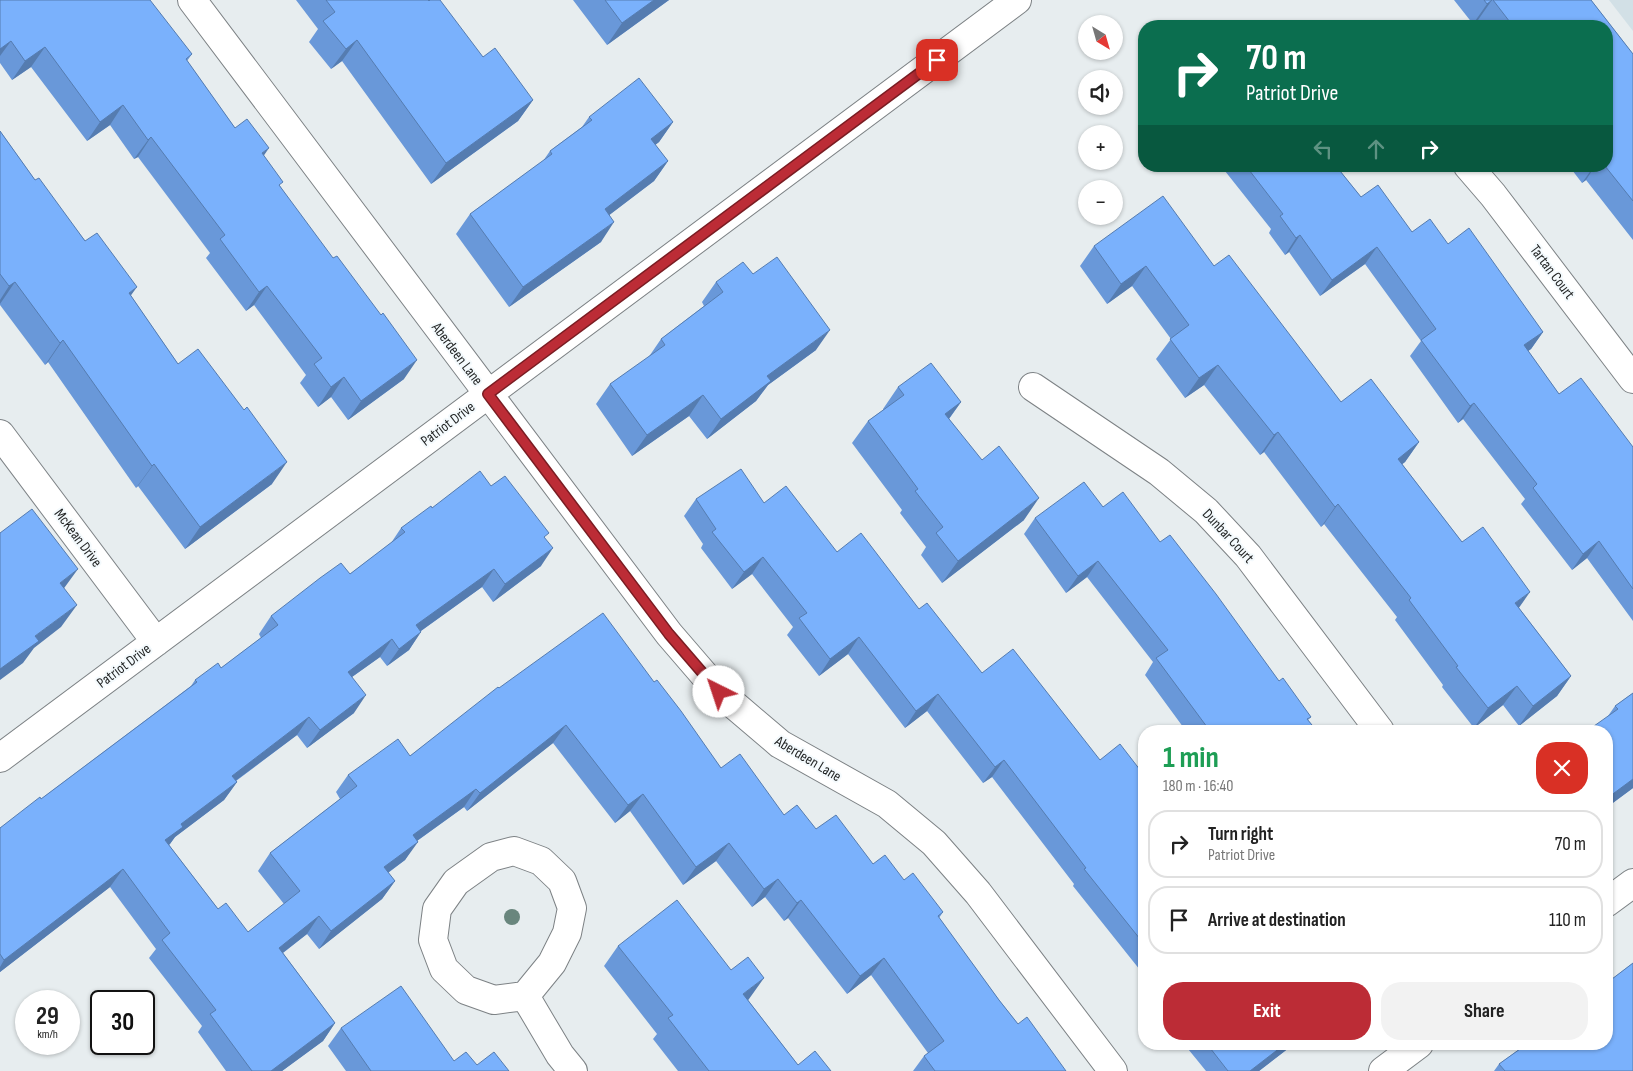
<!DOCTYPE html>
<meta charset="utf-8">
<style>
:root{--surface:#fff;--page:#f2f2f2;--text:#222;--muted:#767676;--line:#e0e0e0;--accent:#bc2c36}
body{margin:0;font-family:"Sofia Sans Condensed",sans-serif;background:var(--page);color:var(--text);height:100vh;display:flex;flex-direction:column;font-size:19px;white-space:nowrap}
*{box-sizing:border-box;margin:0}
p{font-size:16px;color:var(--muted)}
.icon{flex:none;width:28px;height:28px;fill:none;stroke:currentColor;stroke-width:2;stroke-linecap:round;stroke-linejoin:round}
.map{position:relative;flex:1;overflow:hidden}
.details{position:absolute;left:1138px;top:725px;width:475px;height:325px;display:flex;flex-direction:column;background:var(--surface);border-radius:20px;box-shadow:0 1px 4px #0004}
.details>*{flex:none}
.hud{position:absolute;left:1138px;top:20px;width:475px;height:152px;border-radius:20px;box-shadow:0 1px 4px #0004;background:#0b6e4f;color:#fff;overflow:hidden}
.needle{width:32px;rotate:143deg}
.tools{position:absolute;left:1078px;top:15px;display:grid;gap:10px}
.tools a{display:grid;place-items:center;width:45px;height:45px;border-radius:50%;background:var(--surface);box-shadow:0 1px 4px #0004;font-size:25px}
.speed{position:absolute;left:15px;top:990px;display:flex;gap:10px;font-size:25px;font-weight:700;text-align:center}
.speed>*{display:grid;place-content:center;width:65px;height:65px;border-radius:50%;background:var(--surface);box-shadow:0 1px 4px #0004;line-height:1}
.speed small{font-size:12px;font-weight:400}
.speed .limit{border:2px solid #111;border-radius:8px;background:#fff;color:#111}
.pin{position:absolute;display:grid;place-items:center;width:42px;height:42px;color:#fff;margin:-21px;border-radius:10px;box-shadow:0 2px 8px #0006}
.me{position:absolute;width:55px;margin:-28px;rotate:319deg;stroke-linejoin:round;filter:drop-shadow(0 0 4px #0008)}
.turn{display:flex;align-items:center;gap:18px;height:105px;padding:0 25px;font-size:22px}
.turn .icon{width:65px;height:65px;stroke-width:2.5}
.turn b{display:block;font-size:35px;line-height:42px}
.lanes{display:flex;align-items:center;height:48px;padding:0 25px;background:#0003;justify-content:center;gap:25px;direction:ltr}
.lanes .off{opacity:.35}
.round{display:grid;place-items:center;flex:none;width:52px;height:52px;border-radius:20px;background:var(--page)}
.overview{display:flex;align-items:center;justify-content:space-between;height:85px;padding:0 25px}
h1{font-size:30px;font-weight:700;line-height:38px;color:#1e9e55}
.button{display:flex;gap:10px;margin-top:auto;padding:10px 25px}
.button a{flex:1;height:58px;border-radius:20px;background:var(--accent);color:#fff;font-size:20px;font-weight:700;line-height:58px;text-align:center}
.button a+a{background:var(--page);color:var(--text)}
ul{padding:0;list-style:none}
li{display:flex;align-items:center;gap:15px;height:68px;margin:0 10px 8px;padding:0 15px;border:2px solid var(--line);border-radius:20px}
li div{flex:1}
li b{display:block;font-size:19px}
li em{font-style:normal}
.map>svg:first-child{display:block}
.built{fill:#d2e0e6}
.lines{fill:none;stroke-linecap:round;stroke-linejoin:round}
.street-casing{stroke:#7d8285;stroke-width:30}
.street{stroke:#fff;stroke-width:28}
.tree{fill:#69867d}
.wall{fill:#6998d9}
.shaded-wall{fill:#557cb0}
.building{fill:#7ab1fc;stroke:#557cb0}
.route-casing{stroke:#7a1d23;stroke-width:12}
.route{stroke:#bc2c36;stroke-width:9}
.labels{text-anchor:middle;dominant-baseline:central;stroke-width:4;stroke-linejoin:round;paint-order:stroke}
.street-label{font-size:15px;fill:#1f2121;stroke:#f4fafd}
</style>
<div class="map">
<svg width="1633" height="1071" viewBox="0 0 1633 1071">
<rect width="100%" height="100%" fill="#e7edef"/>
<!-- built -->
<path class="built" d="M 1609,0 L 1633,0 L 1633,31 Z"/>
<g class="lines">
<!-- street casing -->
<g class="street-casing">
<path id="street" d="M 192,0 L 669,634 L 719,692 L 780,744 L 887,804 L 934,843 L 978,893 L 1113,1071
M 1468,166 L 1493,195 L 1633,379
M 1033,387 L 1159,472 L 1206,511 L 1248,556 L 1380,731
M 0,434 L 156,642
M 0,758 L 1017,0
M 514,851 L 541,861 L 562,881 L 572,908 L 567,933 L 552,963 L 525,996 L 494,1000 L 466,990 L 444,969 L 433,940 L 437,909 L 456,882 L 491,857 Z
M 1606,903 L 1633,883
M 525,996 L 560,1055 L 573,1071
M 1383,1071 L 1419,1044"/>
</g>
<!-- street -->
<use href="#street" class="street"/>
</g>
<!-- trees -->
<circle class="tree" cx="512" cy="917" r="8"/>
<!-- wall -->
<path class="wall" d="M 0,0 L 192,54 L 187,61 L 235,128 L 264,156 L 280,186 L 404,379 L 348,420 L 331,397 L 318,407 L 300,383 L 306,375 L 254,305 L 246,311 L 206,258 L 210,253 L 138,157 L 134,159 L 110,125 L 87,141 L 31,67 L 12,80 L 0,63 Z
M 296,0 L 428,0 L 483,57 L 533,100 L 518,121 L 431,184 L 342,61 L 331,69 L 309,42 L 318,29 Z
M 573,0 L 669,0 L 607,45 Z
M 1454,0 L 1591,0 L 1633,54 L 1633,240 L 1586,180 L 1582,183 L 1569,166 L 1606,166 L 1606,26 L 1483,26 L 1478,20 L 1473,24 Z
M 589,117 L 673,122 L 659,142 L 655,145 L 668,161 L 654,181 L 609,215 L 601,242 L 509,307 L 456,234 L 470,214 L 543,161 L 550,151 L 582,127 Z
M 0,131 L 35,180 L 131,296 L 178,364 L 272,484 L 185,549 L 138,486 L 136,488 L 48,362 L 45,365 L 0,305 Z
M 1221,166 L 1336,166 L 1361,197 L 1412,232 L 1448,244 L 1543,332 L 1531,349 L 1528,351 L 1559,394 L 1633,447 L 1633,621 L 1587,558 L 1572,570 L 1521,504 L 1525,499 L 1463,419 L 1458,423 L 1410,356 L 1421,341 L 1365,264 L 1320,296 L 1289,252 L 1285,255 L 1269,233 L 1271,229 Z
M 1094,246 L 1214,266 L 1341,402 L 1419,442 L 1405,462 L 1402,464 L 1462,542 L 1519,608 L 1571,676 L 1557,696 L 1519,726 L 1503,705 L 1474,728 L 1442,687 L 1443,685 L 1395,620 L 1397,617 L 1324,524 L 1321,527 L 1264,452 L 1260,455 L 1204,385 L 1185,398 L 1156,359 L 1171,339 L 1132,286 L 1107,304 L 1080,266 Z
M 753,274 L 816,350 L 768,385 L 756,401 L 707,439 L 689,416 L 632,456 L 596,404 L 610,384 L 648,358 L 661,339 L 704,306 L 702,302 L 716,282 Z
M 898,387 L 961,402 L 949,419 L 1024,520 L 942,583 L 921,555 L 926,547 L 900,513 L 902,510 L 852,443 L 868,421 L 883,410 L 883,409 Z
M 491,486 L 545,538 L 541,566 L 493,602 L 482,587 L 421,631 L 409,650 L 387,666 L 380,657 L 352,677 L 354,713 L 307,748 L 297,735 L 236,781 L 237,782 L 224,800 L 175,837 L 169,845 L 218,909 L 248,932 L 284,904 L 258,871 L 270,853 L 340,799 L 336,792 L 348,775 L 410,756 L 499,688 L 654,682 L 721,768 L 784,815 L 816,829 L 873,864 L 904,880 L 943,912 L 939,918 L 999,1000 L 1018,1024 L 1066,1071 L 913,1071 L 924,1056 L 928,1053 L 871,975 L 847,994 L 788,918 L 784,921 L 765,897 L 752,907 L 716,861 L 683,885 L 630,811 L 615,823 L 553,743 L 467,811 L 464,807 L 417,841 L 405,860 L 388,873 L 395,881 L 382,899 L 319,949 L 307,934 L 283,953 L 335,1023 L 323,1041 L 282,1071 L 226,1071 L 198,1032 L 202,1026 L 149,958 L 156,949 L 110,887 L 0,972 L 0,828 L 41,799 L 191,686 L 195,680 L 221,668 L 261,638 L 259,634 L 271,616 L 350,574 L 391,543 L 401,528 L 432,508 Z
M 696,499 L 764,503 L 919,609 L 982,673 L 1100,760 L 1144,775 L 1144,975 L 1073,886 L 1074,884 L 992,777 L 983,783 L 927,711 L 905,728 L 848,654 L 819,676 L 787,635 L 793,627 L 752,574 L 732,589 L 701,548 L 703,544 L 684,516 Z
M 1103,507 L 1160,542 L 1279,681 L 1311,717 L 1308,720 L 1317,731 L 1186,731 L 1145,675 L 1153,662 L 1087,577 L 1066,593 L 1024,534 L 1035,518 Z
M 1633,693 L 1633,788 L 1606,808 L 1608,716 L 1615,706 Z
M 618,946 L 749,999 L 748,1000 L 798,1065 L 831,1071 L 678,1071 L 653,1039 L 657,1034 L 604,966 Z
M 1633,963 L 1633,1071 L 1494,1071 L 1499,1064 L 1610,983 L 1612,979 Z
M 341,1028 L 454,1061 L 509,1071 L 346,1071 L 328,1046 Z
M 1184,1044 L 1294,1044 L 1259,1071 L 1206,1071 Z"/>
<!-- shaded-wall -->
<path class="shaded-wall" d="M 654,0 L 669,0 L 607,45 L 622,23 Z
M 1492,0 L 1478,20 L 1473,24 L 1487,4 Z
M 357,40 L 342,61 L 331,69 L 346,49 Z
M 11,41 L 0,56 L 0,49 Z
M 45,47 L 31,67 L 12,80 L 25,61 Z
M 533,100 L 518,121 L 431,184 L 446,163 Z
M 123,105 L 110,125 L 87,141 L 100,122 Z
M 673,122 L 659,142 L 637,159 L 651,139 Z
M 151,137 L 138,157 L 134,159 L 148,140 Z
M 269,148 L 256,167 L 262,153 Z
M 668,161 L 654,181 L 591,229 L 605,209 Z
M 1594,166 L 1595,166 L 1586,180 L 1582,183 Z
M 614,222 L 601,242 L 509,307 L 523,287 Z
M 1300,235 L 1289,252 L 1285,255 L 1296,238 Z
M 1377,247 L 1365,264 L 1320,296 L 1332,280 Z
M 1146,266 L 1132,286 L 1107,304 L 1121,284 Z
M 15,282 L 0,304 L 0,300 L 9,286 Z
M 267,286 L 254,305 L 246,311 L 259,292 Z
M 137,287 L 121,309 L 129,293 Z
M 830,330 L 816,350 L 768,385 L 756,401 L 707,439 L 721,419 L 767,376 Z
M 1543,332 L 1531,349 L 1513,362 L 1524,345 Z
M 63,340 L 48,362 L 45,365 L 60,343 Z
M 417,360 L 404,379 L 348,420 L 361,401 Z
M 1218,365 L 1204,385 L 1185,398 L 1199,378 Z
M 344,377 L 331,397 L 318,407 L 331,387 Z
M 703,395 L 689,416 L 632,456 L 647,435 Z
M 961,402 L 945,424 L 945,414 Z
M 1474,403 L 1463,419 L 1458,423 L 1470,406 Z
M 1278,432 L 1264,452 L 1260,455 L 1274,435 Z
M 1419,442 L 1405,462 L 1384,479 L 1398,459 Z
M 287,462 L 272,484 L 185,549 L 200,527 Z
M 154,464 L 138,486 L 136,488 L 152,466 Z
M 1039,498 L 1024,520 L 942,583 L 958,561 Z
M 1338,504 L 1324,524 L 1321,527 L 1335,507 Z
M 1599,541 L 1587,558 L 1572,570 L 1583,554 Z
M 553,548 L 541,566 L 493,602 L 505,584 Z
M 763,557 L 752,574 L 732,589 L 744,572 Z
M 1098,561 L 1087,577 L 1066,593 L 1078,576 Z
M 78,569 L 62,591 L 60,583 Z
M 494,569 L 482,587 L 404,643 L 416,625 Z
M 1530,592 L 1516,612 L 1515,603 Z
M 77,605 L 61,627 L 34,648 L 23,663 L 0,680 L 0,669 L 35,636 Z
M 421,632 L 409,650 L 387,666 L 399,649 Z
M 859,637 L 848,654 L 819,676 L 830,659 Z
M 392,639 L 380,657 L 335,689 L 348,672 Z
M 1571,676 L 1557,696 L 1519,726 L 1533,706 Z
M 1517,686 L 1503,705 L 1474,728 L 1488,708 Z
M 938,694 L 927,711 L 905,728 L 916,711 Z
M 366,695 L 354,713 L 307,748 L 320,730 Z
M 309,717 L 297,735 L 219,793 L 232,776 Z
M 566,725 L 553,743 L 467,811 L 480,793 Z
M 1004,760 L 992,777 L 983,783 L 995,767 Z
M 1633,779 L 1633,788 L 1606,808 L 1606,799 Z
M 237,782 L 224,800 L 175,837 L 170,844 L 153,858 L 165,840 L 181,824 Z
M 476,789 L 464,807 L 400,853 L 413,835 Z
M 643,794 L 630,811 L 615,823 L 628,805 Z
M 418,842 L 405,860 L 371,885 L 384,867 Z
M 729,843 L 716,861 L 683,885 L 696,867 Z
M 123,869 L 110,887 L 0,972 L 0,967 L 4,960 Z
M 778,879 L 765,897 L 752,907 L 764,889 Z
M 395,881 L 382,899 L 319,949 L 331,931 Z
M 801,900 L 788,918 L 784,921 L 797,903 Z
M 319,916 L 307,934 L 267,965 L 279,948 Z
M 884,958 L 871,975 L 847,994 L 860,976 Z
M 764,978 L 749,999 L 729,1015 L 743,994 Z
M 335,1023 L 323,1041 L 282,1071 L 271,1071 Z
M 1285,1044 L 1294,1044 L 1259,1071 L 1250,1071 Z"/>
<!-- building -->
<path class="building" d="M 0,0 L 150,0 L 192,54 L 186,59 L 235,128 L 247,119 L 269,148 L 262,153 L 283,182 L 279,185 L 333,258 L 337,256 L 381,315 L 383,313 L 417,360 L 361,401 L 344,377 L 331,387 L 314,364 L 322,358 L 267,286 L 259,292 L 220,239 L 225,235 L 151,137 L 148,140 L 123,105 L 100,122 L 45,47 L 25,61 L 11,41 L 0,49 Z
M 326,0 L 428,0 L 429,1 L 430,0 L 440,0 L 483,57 L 495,48 L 533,100 L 446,163 L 357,40 L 346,49 L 323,21 L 335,12 Z
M 605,0 L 654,0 L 622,23 Z
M 1484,0 L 1492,0 L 1487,4 Z
M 1493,0 L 1591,0 L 1633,54 L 1633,201 L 1605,166 L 1606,166 L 1606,26 L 1513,26 Z
M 639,78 L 673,122 L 651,139 L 668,161 L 605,209 L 614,222 L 523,287 L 470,214 L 552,154 L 550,151 L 592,120 L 589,117 Z
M 0,131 L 35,180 L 39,178 L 85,241 L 97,233 L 137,287 L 129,293 L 178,364 L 198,349 L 244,410 L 247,407 L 287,462 L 200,527 L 154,464 L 152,466 L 63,340 L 60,343 L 15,282 L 9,286 L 0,274 Z
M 1246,166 L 1336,166 L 1361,197 L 1378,185 L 1412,232 L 1430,219 L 1448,244 L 1469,228 L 1543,332 L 1524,345 L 1559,394 L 1581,378 L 1633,447 L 1633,589 L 1599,541 L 1583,554 L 1533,488 L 1537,484 L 1474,403 L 1470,406 L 1421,340 L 1436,329 L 1377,247 L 1332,280 L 1300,235 L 1296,238 L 1280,216 L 1283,214 Z
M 1163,196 L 1214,266 L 1229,255 L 1341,402 L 1371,379 L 1419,442 L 1398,459 L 1462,542 L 1483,527 L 1530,592 L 1515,603 L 1571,676 L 1533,706 L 1517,686 L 1488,708 L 1456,667 L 1458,666 L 1409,600 L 1411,598 L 1338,504 L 1335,507 L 1278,432 L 1274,435 L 1218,365 L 1199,378 L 1170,339 L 1189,325 L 1146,266 L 1121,284 L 1094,246 Z
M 777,257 L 830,330 L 767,376 L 771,381 L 721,419 L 703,395 L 647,435 L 610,384 L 665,345 L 661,339 L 723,292 L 716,282 L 743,262 L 753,274 Z
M 931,363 L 961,402 L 945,414 L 982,460 L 999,446 L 1039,498 L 958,561 L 936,533 L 943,527 L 915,491 L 918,489 L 868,421 L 904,395 L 898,387 Z
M 741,469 L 764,503 L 786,486 L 837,552 L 861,533 L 919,609 L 927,603 L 982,673 L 1013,649 L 1100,760 L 1120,744 L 1144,775 L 1144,944 L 1084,869 L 1086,868 L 1004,760 L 995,767 L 938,694 L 916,711 L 859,637 L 830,659 L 799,618 L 807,613 L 763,557 L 744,572 L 712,532 L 716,529 L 696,499 Z
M 480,471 L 491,486 L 505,476 L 549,533 L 544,537 L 553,548 L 505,584 L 494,569 L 416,625 L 421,632 L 399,649 L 392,639 L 348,672 L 366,695 L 320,730 L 309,717 L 232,776 L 237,782 L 181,824 L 183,827 L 165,840 L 218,909 L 226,903 L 248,932 L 300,891 L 270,853 L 357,786 L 348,775 L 398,739 L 410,756 L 498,687 L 499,688 L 603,613 L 654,682 L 657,680 L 681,711 L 721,768 L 740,754 L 784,815 L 797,805 L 816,829 L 836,815 L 873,864 L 885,855 L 904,880 L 913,873 L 943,912 L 938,916 L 999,1000 L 1018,1024 L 1027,1017 L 1066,1071 L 935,1071 L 924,1056 L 944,1041 L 884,958 L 860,976 L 801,900 L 797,903 L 778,879 L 764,889 L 729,843 L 696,867 L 643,794 L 628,805 L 566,725 L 480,793 L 476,789 L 413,835 L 418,842 L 384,867 L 395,881 L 331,931 L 319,916 L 279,948 L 335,1023 L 271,1071 L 252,1071 L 210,1014 L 216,1010 L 162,940 L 170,933 L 123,869 L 4,960 L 0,954 L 0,828 L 40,797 L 41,799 L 197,682 L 195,680 L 218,663 L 221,668 L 278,625 L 271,616 L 320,578 L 341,563 L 350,574 L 405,532 L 401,528 L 431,506 L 432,508 Z
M 1084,482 L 1103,507 L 1123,492 L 1160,542 L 1170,535 L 1216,594 L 1279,681 L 1283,678 L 1311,717 L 1307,719 L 1317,731 L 1210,731 L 1156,658 L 1168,650 L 1098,561 L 1078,576 L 1035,518 Z
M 32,509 L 78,569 L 60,583 L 77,605 L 35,636 L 39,641 L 0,669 L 0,533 Z
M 1633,693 L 1633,779 L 1606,799 L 1606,731 L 1587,731 L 1618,709 L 1615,706 Z
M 677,900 L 731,970 L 748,957 L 764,978 L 743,994 L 798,1065 L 815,1051 L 831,1071 L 709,1071 L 668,1018 L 673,1015 L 618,946 Z
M 1633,963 L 1633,1071 L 1505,1071 L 1499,1064 L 1527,1044 L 1606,1044 L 1606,985 L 1613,980 L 1612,979 Z
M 401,986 L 454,1061 L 466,1052 L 477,1065 L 494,1052 L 509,1071 L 371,1071 L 341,1028 Z
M 1207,1044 L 1285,1044 L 1250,1071 L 1228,1071 Z"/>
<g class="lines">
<!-- route casing -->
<g class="route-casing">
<path id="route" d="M 719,692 L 669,634 L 488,394 L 937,60"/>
</g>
<!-- route -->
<use href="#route" class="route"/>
</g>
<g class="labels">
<!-- street labels -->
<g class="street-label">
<text transform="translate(1552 272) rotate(53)">Tartan Court</text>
<text transform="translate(457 354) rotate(53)">Aberdeen Lane</text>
<text transform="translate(448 424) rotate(-37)">Patriot Drive</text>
<text transform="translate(1228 536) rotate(47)">Dunbar Court</text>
<text transform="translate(78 538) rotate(53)">McKean Drive</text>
<text transform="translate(124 666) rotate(-37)">Patriot Drive</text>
<text transform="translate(808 759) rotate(31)">Aberdeen Lane</text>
</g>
</g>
</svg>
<div class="tools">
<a><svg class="needle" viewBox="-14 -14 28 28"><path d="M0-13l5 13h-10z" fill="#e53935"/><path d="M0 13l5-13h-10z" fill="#767676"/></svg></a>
<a><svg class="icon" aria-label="sound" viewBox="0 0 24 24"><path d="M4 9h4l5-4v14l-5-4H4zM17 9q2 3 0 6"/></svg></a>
<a>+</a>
<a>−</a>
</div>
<div class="speed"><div>29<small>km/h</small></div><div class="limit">30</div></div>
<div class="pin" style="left:937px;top:60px;background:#d93025"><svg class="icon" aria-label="arrive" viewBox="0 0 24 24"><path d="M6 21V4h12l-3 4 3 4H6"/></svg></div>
<svg class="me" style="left:719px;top:692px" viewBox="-20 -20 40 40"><circle r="19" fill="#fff"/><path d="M0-13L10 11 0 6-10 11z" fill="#bc2c36"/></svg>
<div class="hud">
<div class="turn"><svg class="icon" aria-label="right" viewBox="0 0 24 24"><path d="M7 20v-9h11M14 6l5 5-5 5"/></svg><div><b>70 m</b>Patriot Drive</div></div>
<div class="lanes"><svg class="icon off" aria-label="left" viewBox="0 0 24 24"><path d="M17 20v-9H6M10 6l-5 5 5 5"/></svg><svg class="icon off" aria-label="ahead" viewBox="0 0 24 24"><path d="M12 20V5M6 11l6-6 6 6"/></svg><svg class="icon" aria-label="right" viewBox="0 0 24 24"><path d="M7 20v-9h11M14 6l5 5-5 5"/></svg></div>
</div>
<section class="details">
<div class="overview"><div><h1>1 min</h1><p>180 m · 16:40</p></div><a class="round" style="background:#d93025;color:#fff"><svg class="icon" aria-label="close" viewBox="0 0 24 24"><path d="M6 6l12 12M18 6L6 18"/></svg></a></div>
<ul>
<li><svg class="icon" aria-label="right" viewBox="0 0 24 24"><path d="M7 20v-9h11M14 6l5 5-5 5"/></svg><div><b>Turn right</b><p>Patriot Drive</p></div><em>70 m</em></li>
<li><svg class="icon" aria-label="arrive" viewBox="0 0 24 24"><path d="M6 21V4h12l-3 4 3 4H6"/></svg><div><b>Arrive at destination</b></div><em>110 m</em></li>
</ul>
<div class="button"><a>Exit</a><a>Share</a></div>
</section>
</div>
